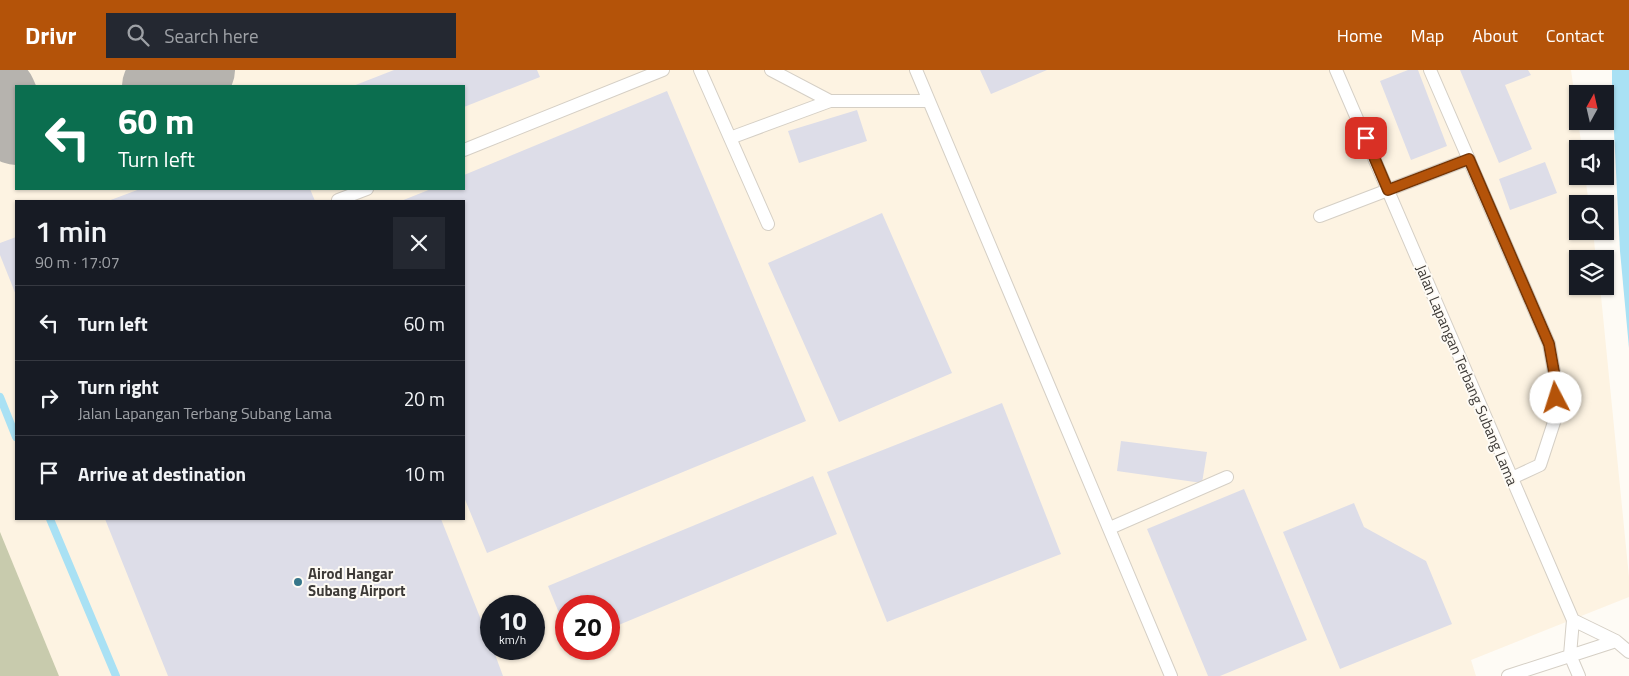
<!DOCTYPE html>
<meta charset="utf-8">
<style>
:root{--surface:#171b24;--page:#242831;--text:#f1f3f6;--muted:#9ea1a6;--line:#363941;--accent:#b45309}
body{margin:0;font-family:"Titillium Web",sans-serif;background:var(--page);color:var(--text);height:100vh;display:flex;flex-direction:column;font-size:19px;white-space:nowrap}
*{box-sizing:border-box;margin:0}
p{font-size:16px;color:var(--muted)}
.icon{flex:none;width:28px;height:28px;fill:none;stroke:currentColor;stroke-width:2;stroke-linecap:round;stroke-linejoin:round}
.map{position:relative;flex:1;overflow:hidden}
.details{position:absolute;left:15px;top:130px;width:450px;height:320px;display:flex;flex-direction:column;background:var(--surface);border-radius:0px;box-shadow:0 1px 4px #0004}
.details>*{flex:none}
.guide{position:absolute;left:15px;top:15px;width:450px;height:105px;border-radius:0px;box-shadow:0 1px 4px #0004;background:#0b6e4f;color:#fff;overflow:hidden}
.needle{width:32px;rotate:8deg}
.tools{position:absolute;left:1569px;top:15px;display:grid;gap:10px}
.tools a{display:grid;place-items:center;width:45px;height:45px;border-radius:0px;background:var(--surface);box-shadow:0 1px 4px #0004;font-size:25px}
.speed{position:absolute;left:480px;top:525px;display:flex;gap:10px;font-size:25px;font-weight:700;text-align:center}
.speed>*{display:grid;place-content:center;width:65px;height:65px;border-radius:50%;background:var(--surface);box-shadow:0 1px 4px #0004;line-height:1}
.speed small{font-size:12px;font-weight:400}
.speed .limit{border:8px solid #d22;background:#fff;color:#111}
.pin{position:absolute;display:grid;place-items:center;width:42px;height:42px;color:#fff;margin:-21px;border-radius:10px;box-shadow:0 2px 8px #0006}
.me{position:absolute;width:55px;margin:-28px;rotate:355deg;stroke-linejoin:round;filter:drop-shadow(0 0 4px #0008)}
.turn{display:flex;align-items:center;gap:18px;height:105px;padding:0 20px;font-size:22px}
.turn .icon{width:65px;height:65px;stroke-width:2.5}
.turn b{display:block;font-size:35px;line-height:42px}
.round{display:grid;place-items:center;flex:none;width:52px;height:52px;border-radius:0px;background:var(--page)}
.summary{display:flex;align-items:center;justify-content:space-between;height:85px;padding:0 20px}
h1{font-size:30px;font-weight:600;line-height:38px}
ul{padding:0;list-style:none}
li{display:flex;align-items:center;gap:15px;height:75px;padding:0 20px;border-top:1px solid var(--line)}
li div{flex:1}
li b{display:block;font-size:19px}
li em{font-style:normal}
header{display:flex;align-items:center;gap:30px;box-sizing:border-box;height:70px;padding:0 25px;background:var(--accent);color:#fff}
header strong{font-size:24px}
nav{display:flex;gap:28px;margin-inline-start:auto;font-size:18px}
.search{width:350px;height:45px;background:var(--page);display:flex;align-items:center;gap:12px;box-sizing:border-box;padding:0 18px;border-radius:0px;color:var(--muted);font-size:19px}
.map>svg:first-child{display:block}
.built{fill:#fdf3e2;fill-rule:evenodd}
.green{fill:#c8cbad}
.water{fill:#a9e1f4}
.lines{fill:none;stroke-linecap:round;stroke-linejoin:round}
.stream{stroke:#a9e1f4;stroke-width:8}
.taxiway{stroke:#b6b3ae;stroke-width:72}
.building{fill:#dddde8}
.lane-casing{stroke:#d5cfc5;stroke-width:14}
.lane{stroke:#fff;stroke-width:12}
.route-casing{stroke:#753606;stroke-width:12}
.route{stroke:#b45309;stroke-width:9}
.poi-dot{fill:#36768a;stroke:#fefbf5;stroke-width:2}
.labels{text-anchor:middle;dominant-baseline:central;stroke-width:4;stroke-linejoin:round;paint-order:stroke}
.street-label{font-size:15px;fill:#3d3a37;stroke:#fefbf5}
.poi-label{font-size:15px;font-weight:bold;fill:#3d3a37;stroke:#fefbf5;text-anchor:start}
</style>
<header>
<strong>Drivr</strong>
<div class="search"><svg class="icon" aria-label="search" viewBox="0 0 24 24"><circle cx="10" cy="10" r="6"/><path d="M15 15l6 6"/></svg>Search here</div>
<nav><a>Home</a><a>Map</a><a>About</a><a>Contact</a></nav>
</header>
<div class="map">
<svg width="1629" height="606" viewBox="0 0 1629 606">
<rect width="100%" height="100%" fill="#fefbf5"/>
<!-- built -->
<path class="built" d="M 0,0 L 1571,0 L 1582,79 L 1578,79 L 1578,106 L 1585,106 L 1589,134 L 1578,134 L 1578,161 L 1593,161 L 1596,189 L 1578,189 L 1578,216 L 1600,216 L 1629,507 L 1629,527 L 1471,590 L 1476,606 L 0,606 ZM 16,16 L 464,16 L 464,119 L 16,119 ZM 16,131 L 464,131 L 464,449 L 16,449 ZM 491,536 L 534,536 L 534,579 L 491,579 ZM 566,536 L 609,536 L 609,579 L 566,579 Z"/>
<!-- green -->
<path class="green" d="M 0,462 L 59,606 L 0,606 Z"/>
<!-- water -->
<path class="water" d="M 1612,0 L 1629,0 L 1629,278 L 1620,181 L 1612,22 Z"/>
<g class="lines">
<!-- stream -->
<path class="stream" d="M 0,327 L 16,367
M 50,449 L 116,606"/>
<!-- taxiway -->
<path class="taxiway" d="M 158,16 L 199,0
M 0,23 L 16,59"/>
</g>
<!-- building -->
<path class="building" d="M 394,0 L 537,0 L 540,7 L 464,37 L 464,16 L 353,16 Z
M 980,0 L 1047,0 L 991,24 Z
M 1408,0 L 1418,0 L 1447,76 L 1411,90 L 1380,11 Z
M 1460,0 L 1528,0 L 1531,5 L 1505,15 L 1532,79 L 1499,93 Z
M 667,21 L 806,351 L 487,483 L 464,427 L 464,131 L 401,131 L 431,119 L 464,119 L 464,105 Z
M 857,40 L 867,71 L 799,93 L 788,61 Z
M 1545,92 L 1557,123 L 1510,140 L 1499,109 Z
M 140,119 L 310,119 L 315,131 L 108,131 Z
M 882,143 L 952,303 L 839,352 L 768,193 Z
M 16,167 L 16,225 L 0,185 L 0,173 Z
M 1002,333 L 1061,484 L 887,552 L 827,402 Z
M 1121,371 L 1207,382 L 1202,413 L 1117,401 Z
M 813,406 L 837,464 L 609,559 L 609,536 L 566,536 L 566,560 L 548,516 Z
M 1244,419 L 1307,570 L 1220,606 L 1208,606 L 1147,459 Z
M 1354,433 L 1364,457 L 1426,491 L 1452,554 L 1340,599 L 1283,462 Z
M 105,449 L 441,449 L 491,575 L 491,579 L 493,579 L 503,606 L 168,606 Z"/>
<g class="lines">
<!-- lane casing -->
<g class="lane-casing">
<path id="lane" d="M 700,0 L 768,154
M 771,0 L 830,31 L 929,31
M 916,0 L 1171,606
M 1336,0 L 1573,550 L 1616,571 L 1629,582
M 1430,0 L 1549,274 L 1556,313 L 1557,343 L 1540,395 L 1512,408
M 730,68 L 830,31
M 464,80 L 663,0
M 338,130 L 367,119
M 1320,146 L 1469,89
M 1110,458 L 1227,407
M 1573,550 L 1570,585 L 1579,606
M 1508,606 L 1616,571"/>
</g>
<!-- lane -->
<use href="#lane" class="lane"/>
</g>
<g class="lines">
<!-- route casing -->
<g class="route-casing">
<path id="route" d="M 1366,68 L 1388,120 L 1469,89 L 1549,274 L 1556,313 L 1556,328"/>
</g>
<!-- route -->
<use href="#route" class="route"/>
</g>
<!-- markers -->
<circle class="poi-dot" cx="298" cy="512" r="5"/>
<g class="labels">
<!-- street labels -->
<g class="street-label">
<text transform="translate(1467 305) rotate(67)">Jalan Lapangan Terbang Subang Lama</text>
</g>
<!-- poi labels -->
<g class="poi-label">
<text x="308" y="503">Airod Hangar<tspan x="308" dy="17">Subang Airport</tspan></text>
</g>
</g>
</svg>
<div class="tools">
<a><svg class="needle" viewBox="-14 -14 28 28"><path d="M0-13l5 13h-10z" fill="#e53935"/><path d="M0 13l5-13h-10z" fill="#9ea1a6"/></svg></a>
<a><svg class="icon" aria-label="sound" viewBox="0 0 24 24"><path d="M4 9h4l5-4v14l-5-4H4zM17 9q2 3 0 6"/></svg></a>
<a><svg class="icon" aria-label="search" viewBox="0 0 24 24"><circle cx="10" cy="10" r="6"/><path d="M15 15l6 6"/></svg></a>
<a><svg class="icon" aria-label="layers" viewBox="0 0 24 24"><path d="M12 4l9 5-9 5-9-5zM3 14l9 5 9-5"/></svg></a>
</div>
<div class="speed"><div>10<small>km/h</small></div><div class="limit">20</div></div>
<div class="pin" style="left:1366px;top:68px;background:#d93025"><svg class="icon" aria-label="arrive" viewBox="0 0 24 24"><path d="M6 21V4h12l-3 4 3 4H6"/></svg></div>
<svg class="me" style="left:1556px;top:328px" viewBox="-20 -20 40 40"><circle r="19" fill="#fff"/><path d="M0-13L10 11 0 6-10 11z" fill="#b45309"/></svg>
<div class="guide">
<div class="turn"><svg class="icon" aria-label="left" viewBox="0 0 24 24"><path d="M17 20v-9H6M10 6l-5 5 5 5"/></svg><div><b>60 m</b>Turn left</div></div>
</div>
<section class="details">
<div class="summary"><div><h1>1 min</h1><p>90 m · 17:07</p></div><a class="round"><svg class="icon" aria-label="close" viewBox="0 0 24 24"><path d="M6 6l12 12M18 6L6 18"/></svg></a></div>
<ul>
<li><svg class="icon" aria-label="left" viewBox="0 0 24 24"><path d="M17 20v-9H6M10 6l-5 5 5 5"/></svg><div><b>Turn left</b></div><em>60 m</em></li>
<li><svg class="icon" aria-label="right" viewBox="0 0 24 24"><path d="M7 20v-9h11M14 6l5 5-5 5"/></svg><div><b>Turn right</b><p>Jalan Lapangan Terbang Subang Lama</p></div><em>20 m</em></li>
<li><svg class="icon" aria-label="arrive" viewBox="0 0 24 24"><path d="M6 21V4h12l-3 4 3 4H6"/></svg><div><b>Arrive at destination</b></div><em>10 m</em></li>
</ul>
</section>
</div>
